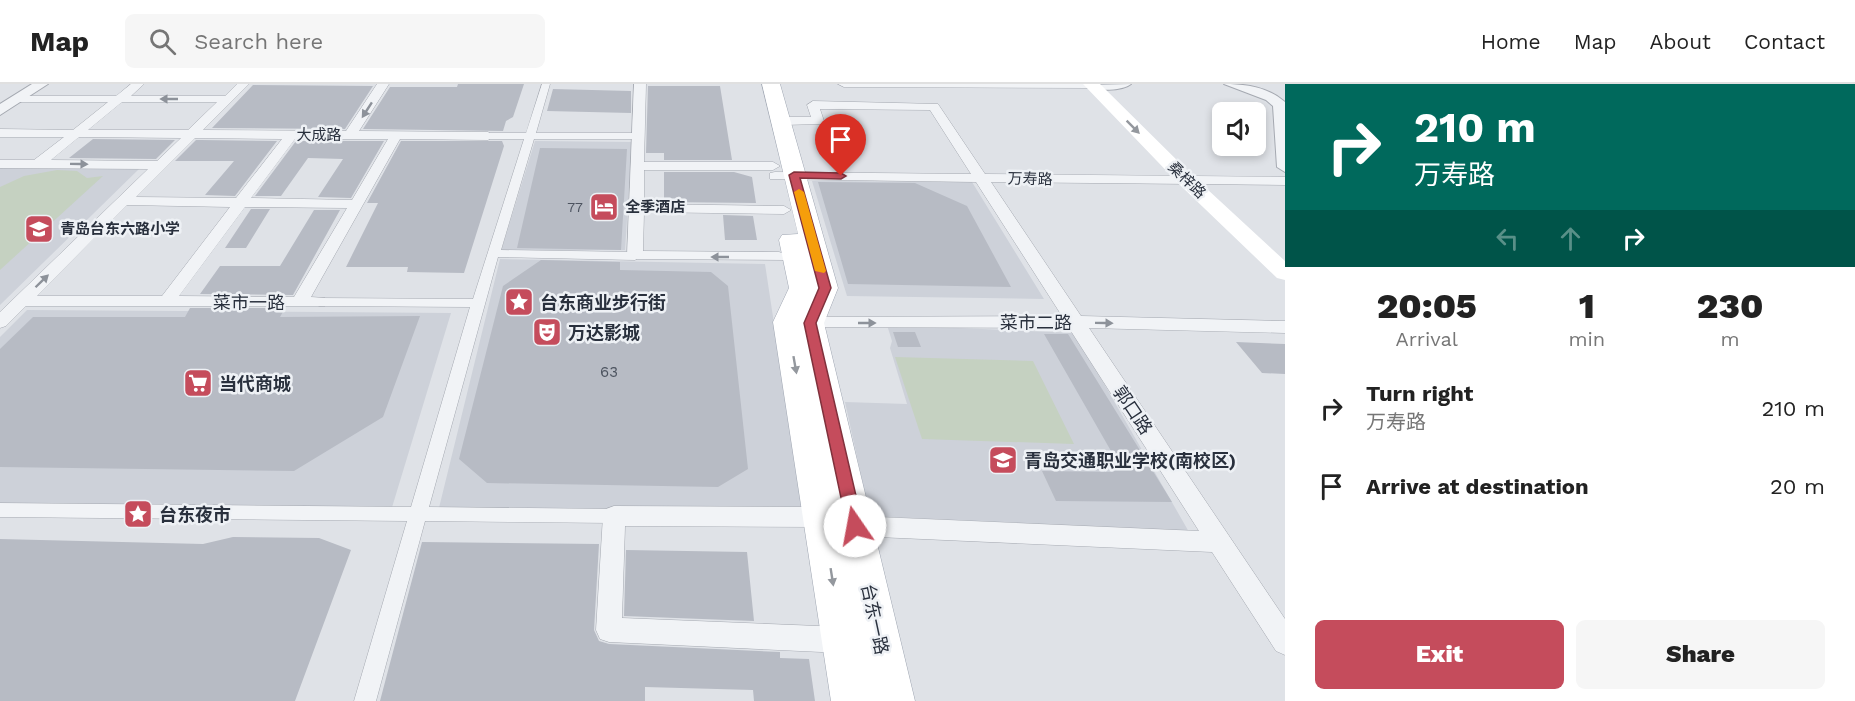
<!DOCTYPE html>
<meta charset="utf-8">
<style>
:root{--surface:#fff;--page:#f6f6f6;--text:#222;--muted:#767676;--line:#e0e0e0;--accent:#c54c5c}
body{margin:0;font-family:"Work Sans","Noto Sans SC",sans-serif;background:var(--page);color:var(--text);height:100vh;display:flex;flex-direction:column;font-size:22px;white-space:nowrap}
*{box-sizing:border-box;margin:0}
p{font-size:20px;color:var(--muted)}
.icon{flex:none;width:33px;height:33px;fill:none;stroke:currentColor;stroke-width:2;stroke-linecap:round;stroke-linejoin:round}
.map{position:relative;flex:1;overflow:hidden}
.details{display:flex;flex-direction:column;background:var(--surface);width:570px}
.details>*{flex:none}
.hud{background:#00695c;color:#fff;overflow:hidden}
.fabs{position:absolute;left:1212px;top:18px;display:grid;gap:12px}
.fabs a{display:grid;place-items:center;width:54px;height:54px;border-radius:9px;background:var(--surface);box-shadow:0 3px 9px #0003;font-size:30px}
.pin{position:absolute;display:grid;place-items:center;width:51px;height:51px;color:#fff;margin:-62px -26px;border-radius:50% 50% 50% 0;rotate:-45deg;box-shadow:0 0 6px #0007}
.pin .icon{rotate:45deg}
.me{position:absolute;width:66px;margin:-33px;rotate:348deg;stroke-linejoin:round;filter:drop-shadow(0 0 4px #0008)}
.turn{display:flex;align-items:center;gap:21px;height:126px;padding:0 30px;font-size:27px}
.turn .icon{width:78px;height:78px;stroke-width:2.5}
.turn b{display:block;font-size:42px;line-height:51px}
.lanes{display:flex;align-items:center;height:57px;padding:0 30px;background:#0003;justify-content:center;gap:30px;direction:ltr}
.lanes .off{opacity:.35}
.eta{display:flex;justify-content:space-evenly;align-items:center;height:102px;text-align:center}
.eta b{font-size:36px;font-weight:800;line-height:42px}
.button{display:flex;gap:12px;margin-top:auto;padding:12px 30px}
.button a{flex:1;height:69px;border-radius:9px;background:var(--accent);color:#fff;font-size:24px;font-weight:800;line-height:69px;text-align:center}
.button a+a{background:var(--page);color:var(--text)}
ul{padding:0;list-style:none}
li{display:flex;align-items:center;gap:18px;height:78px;padding:0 30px}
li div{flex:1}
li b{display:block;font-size:22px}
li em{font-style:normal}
header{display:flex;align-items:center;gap:36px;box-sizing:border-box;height:84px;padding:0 30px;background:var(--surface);border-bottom:2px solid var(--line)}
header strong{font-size:28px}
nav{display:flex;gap:33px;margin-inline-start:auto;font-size:21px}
.search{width:420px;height:54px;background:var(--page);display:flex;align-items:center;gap:15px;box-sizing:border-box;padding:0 21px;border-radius:9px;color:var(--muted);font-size:22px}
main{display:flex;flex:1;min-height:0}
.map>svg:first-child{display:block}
.built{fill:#cdd1d9}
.green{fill:#c5d1c1}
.building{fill:#b7bbc4}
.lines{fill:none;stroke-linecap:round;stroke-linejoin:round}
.pedestrian-casing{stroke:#a5a9b1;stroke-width:1}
.minor-casing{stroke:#a5a9b1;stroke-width:1}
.tertiary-casing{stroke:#a5a9b1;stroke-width:2}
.primary-casing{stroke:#9fa6b2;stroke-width:1}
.pedestrian{fill:#f1f3f6;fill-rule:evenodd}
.minor{fill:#f1f3f6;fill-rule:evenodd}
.tertiary{fill:#f1f3f6;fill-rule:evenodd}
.secondary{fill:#fff;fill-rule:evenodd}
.primary{fill:#fff;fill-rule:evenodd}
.oneway{fill:#8d929a}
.oneway2{fill:#94989e}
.route{fill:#c54c5c;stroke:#80313c;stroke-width:1.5}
.slow{fill:#f59e0b}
.labels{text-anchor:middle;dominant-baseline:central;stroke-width:5;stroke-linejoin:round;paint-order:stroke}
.far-number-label{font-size:14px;fill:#4c535f}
.far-street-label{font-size:15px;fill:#29303d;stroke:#eef1f5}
.far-poi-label{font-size:15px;font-weight:bold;fill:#29303d;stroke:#eef1f5;text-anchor:start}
.number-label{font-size:15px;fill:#4c535f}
.street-label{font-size:18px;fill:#29303d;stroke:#eef1f5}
.poi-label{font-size:18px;font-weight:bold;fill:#29303d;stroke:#eef1f5;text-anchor:start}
</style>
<header>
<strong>Map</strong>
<div class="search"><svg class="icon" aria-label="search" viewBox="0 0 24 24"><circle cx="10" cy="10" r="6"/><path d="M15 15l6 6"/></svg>Search here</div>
<nav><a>Home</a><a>Map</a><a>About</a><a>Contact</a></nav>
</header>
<main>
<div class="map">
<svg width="1285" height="617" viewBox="0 0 1285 617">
<rect width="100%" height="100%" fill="#dfe2e7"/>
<!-- built -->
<path class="built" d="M 535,57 L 632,58 L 625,166 L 501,167 Z
M 0,84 L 139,85 L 0,221 Z
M 812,97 L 972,98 L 1044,215 L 847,212 Z
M 500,175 L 765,180 L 803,431 L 437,432 Z
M 27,226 L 451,229 L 390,430 L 0,425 L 0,253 Z
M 887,241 L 1075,249 L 1189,448 L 870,432 L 845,318 L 907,320 L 890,264 L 892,257 Z"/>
<!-- green -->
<path class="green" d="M 57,86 L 77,87 L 87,94 L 103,92 L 0,186 L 0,103 L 24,92 Z
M 895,273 L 1033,277 L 1074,360 L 922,355 Z"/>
<!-- building -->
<path class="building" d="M 458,0 L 524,0 L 513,33 L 506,37 L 503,47 L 363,45 L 390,3 L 457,3 Z
M 253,1 L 373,2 L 345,45 L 212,44 Z
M 648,2 L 720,2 L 732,76 L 664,76 L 664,69 L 646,69 Z
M 553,5 L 631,7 L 631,29 L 547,27 Z
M 93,55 L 175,56 L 156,75 L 69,74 Z
M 196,56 L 200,56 L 277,57 L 235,112 L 205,111 L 234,77 L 175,77 Z
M 296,57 L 384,57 L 351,114 L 318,113 L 343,75 L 308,74 L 281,112 L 255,112 Z
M 401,57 L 502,57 L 504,62 L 464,189 L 407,188 L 408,183 L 346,183 L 378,119 L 367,119 Z
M 540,64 L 627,65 L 621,166 L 517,164 Z
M 664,88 L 734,88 L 752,93 L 756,119 L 664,118 Z
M 818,98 L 915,99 L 967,122 L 1011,203 L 848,200 Z
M 251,125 L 270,125 L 246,164 L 225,164 Z
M 314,126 L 340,126 L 293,211 L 200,210 L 220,182 L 280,182 Z
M 723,131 L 753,132 L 757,156 L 725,156 Z
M 541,176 L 620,178 L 620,186 L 711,188 L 728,202 L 748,385 L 718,403 L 487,399 L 459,375 L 503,202 Z
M 190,224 L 285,224 L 280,233 L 420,232 L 383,333 L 294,387 L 0,383 L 0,265 L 33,233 L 185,233 Z
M 893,248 L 915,248 L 921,263 L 898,263 Z
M 1044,250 L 1068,250 L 1172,418 L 1056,417 L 1042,387 L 1114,388 L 1106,374 L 1115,374 Z
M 1236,258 L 1285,260 L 1285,290 L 1262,289 Z
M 233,453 L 319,454 L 351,466 L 295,617 L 0,617 L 0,455 L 203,460 Z
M 422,458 L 599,460 L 594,546 L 599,557 L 609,560 L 780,568 L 780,574 L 809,575 L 815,617 L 754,617 L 753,606 L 645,603 L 645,617 L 380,617 Z
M 626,466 L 747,468 L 754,537 L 624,532 Z"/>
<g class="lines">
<!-- pedestrian casing -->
<g class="pedestrian-casing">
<path id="pedestrian" d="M 542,0 L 550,0 L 536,49 L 639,49 L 644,52 L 639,55 L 534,55 L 501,166 L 635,168 L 641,172 L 635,176 L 498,173 L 429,423 L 614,425 L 620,427 L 623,432 L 620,437 L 614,439 L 425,437 L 376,617 L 354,617 L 407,437 L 0,433 L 0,419 L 411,423 L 470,223 L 319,222 L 312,218 L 319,214 L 473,215 L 524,55 L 488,55 L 483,52 L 488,49 L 526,49 Z"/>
</g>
<!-- minor casing -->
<g class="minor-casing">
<path id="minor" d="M 131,0 L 144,0 L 131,12 L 225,12 L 237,0 L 249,0 L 203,46 L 346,47 L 377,0 L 389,0 L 359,47 L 488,48 L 494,52 L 488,56 L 400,55 L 311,213 L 325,214 L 328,218 L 325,222 L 26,222 L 6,242 L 0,244 L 0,228 L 148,85 L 0,84 L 0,76 L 34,76 L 64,53 L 0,53 L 0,45 L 73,46 L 108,18 L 18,18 L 12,15 L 18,12 L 116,12 ZM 122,18 L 217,18 L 188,46 L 88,46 ZM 79,53 L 181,54 L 157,77 L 51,76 ZM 195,54 L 282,55 L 236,114 L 136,113 ZM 295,55 L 388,55 L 352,116 L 251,114 ZM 127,121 L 230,123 L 162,212 L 37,212 ZM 245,123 L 347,124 L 294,213 L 179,212 Z
M 634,0 L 646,0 L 644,78 L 773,78 L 780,82 L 773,86 L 644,86 L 644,120 L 784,122 L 791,126 L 784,130 L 644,128 L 643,167 L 779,168 L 785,170 L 787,173 L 785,176 L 629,175 L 627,172 Z
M 838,0 L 1097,0 L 1098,1 L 1092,4 L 844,3 Z
M 813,17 L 938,20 L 985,90 L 1285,93 L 1285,101 L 991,98 L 1081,232 L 1285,237 L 1285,249 L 1089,244 L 1285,535 L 1285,571 L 1276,567 L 1212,468 L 855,452 L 847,449 L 843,442 L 847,435 L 855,432 L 1199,447 L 1069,244 L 793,243 L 790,239 L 799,233 L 1062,232 L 976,98 L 770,95 L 770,89 L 775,88 L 971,90 L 930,26 L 820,25 L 824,37 L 822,40 L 781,41 L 775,37 L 781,33 L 811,33 L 807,21 Z
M 614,422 L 822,423 L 830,426 L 833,433 L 830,440 L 822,443 L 625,442 L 622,534 L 843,543 L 852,547 L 856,556 L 852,565 L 843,569 L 609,558 L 600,555 L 596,546 L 603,432 L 606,425 Z"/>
</g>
<!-- tertiary casing -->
<g class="tertiary-casing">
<path id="tertiary" d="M 32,0 L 48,0 L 0,31 L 0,20 Z
M 1131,0 C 1123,7 1093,8 1085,1 Z
M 1224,0 C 1246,0 1268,3 1285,18 L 1285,88 L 1277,83 L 1273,22 L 1266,16 Z"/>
</g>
<!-- primary casing -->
<g class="primary-casing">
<path id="primary" d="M 762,0 L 780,0 L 838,204 L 824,239 L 915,617 L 831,617 L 773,238 L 789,204 L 779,156 L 782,151 L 798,150 Z"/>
</g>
<!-- pedestrian -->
<use href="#pedestrian" class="pedestrian"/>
<!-- minor -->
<use href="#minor" class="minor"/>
<!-- tertiary -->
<use href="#tertiary" class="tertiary"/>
<!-- secondary -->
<path class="secondary" d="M 1083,0 L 1100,0 L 1194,93 L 1285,177 L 1285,196 L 1277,194 L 1180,101 Z"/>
<!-- primary -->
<use href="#primary" class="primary"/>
</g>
<!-- one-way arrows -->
<defs><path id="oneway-solid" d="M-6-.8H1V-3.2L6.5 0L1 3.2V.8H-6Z" transform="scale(1.5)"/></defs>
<g class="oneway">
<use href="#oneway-solid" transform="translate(169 15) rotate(-180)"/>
<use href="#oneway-solid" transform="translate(367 26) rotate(123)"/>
<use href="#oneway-solid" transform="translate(79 80) rotate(1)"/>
<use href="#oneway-solid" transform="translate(720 173) rotate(-180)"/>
<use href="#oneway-solid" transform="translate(42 197) rotate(-44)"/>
<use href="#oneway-solid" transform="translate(867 239)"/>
<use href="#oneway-solid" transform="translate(1104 239) rotate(1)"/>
</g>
<g class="oneway2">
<use href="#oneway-solid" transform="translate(1133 43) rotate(45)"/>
<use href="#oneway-solid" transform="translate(795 281) rotate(80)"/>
<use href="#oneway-solid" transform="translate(832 493) rotate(81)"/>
</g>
<!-- route -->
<path class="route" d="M 794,88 L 841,89 L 846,92 L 841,95 L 800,94 L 831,204 L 816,239 L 863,442 L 860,447 L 849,447 L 847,442 L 804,239 L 819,204 L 789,91 Z"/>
<!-- slow -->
<path class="slow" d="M 799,105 L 804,108 L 826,187 L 824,189 L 815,187 L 794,108 Z"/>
<!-- icons -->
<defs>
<g id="hotel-square" transform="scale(1.5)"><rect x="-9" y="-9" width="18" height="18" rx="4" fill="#c54c5c" stroke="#eef1f5"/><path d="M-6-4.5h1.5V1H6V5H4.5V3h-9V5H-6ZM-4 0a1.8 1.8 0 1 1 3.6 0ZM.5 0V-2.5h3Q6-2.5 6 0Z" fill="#fff"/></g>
<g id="school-square" transform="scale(1.5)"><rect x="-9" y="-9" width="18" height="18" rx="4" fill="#c54c5c" stroke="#eef1f5"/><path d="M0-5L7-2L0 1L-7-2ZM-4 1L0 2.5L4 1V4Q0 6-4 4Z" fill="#fff"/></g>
<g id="sight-square" transform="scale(1.5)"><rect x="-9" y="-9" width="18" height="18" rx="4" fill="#c54c5c" stroke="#eef1f5"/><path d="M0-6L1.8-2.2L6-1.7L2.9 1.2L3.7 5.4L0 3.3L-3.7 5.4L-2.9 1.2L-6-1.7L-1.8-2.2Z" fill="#fff"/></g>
<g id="theatre-square" transform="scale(1.5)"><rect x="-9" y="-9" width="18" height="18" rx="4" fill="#c54c5c" stroke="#eef1f5"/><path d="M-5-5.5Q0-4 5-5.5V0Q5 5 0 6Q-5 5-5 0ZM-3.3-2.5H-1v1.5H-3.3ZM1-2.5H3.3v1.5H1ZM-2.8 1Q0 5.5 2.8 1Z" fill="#fff"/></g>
<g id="supermarket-square" transform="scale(1.5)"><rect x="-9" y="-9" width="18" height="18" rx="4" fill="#c54c5c" stroke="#eef1f5"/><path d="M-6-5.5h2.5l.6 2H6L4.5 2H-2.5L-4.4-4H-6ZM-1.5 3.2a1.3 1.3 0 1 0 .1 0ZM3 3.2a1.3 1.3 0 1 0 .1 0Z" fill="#fff"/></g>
</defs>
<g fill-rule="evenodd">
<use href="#hotel-square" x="604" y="123"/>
<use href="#school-square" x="39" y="145"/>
<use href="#sight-square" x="519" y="218"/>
<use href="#theatre-square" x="547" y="248"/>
<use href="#supermarket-square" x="198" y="299"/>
<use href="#school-square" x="1003" y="376"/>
<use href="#sight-square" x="138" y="430"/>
</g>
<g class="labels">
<!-- far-number labels -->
<g class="far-number-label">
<text x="575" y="123">77</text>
</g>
<!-- far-street labels -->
<g class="far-street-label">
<text x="319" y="51">大成路</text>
<text transform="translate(1030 95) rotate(1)">万寿路</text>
<text transform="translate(1187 96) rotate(44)">桑梓路</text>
</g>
<!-- far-poi labels -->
<g class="far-poi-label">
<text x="625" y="123">全季酒店</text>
<text x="60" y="145">青岛台东六路小学</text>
</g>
<!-- number labels -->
<g class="number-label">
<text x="609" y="288">63</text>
</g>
<!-- street labels -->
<g class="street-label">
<text x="249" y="218">菜市一路</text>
<text x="1036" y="238">菜市二路</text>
<text transform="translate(1133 326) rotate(56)">郭口路</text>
<text transform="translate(875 535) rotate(78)">台东一路</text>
</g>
<!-- poi labels -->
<g class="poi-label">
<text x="540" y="218">台东商业步行街</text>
<text x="568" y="248">万达影城</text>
<text x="219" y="299">当代商城</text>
<text x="1024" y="376">青岛交通职业学校(南校区)</text>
<text x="159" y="430">台东夜市</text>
</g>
</g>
</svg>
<div class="fabs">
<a><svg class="icon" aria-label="sound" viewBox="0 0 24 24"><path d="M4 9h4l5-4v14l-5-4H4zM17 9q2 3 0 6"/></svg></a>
</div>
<div class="pin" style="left:841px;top:92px;background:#d93025"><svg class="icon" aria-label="arrive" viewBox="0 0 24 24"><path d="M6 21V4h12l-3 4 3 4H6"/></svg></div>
<svg class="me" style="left:855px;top:442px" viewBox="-20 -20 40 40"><circle r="19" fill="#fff"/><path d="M0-13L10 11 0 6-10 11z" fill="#c54c5c"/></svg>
</div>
<section class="details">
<div class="hud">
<div class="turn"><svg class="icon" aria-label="right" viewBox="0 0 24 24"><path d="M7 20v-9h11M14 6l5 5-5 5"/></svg><div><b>210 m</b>万寿路</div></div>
<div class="lanes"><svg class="icon off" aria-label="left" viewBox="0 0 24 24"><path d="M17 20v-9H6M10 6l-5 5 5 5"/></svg><svg class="icon off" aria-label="ahead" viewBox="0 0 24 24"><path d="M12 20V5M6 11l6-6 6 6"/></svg><svg class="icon" aria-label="right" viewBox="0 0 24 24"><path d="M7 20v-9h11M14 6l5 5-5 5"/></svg></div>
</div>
<div class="eta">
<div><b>20:05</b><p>Arrival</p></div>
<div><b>1</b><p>min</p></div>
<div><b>230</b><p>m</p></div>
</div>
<ul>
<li><svg class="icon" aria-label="right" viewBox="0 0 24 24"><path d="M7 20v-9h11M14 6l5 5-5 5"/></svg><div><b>Turn right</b><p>万寿路</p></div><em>210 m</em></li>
<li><svg class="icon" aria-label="arrive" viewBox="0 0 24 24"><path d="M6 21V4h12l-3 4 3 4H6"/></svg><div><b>Arrive at destination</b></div><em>20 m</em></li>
</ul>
<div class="button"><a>Exit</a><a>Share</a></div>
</section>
</main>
